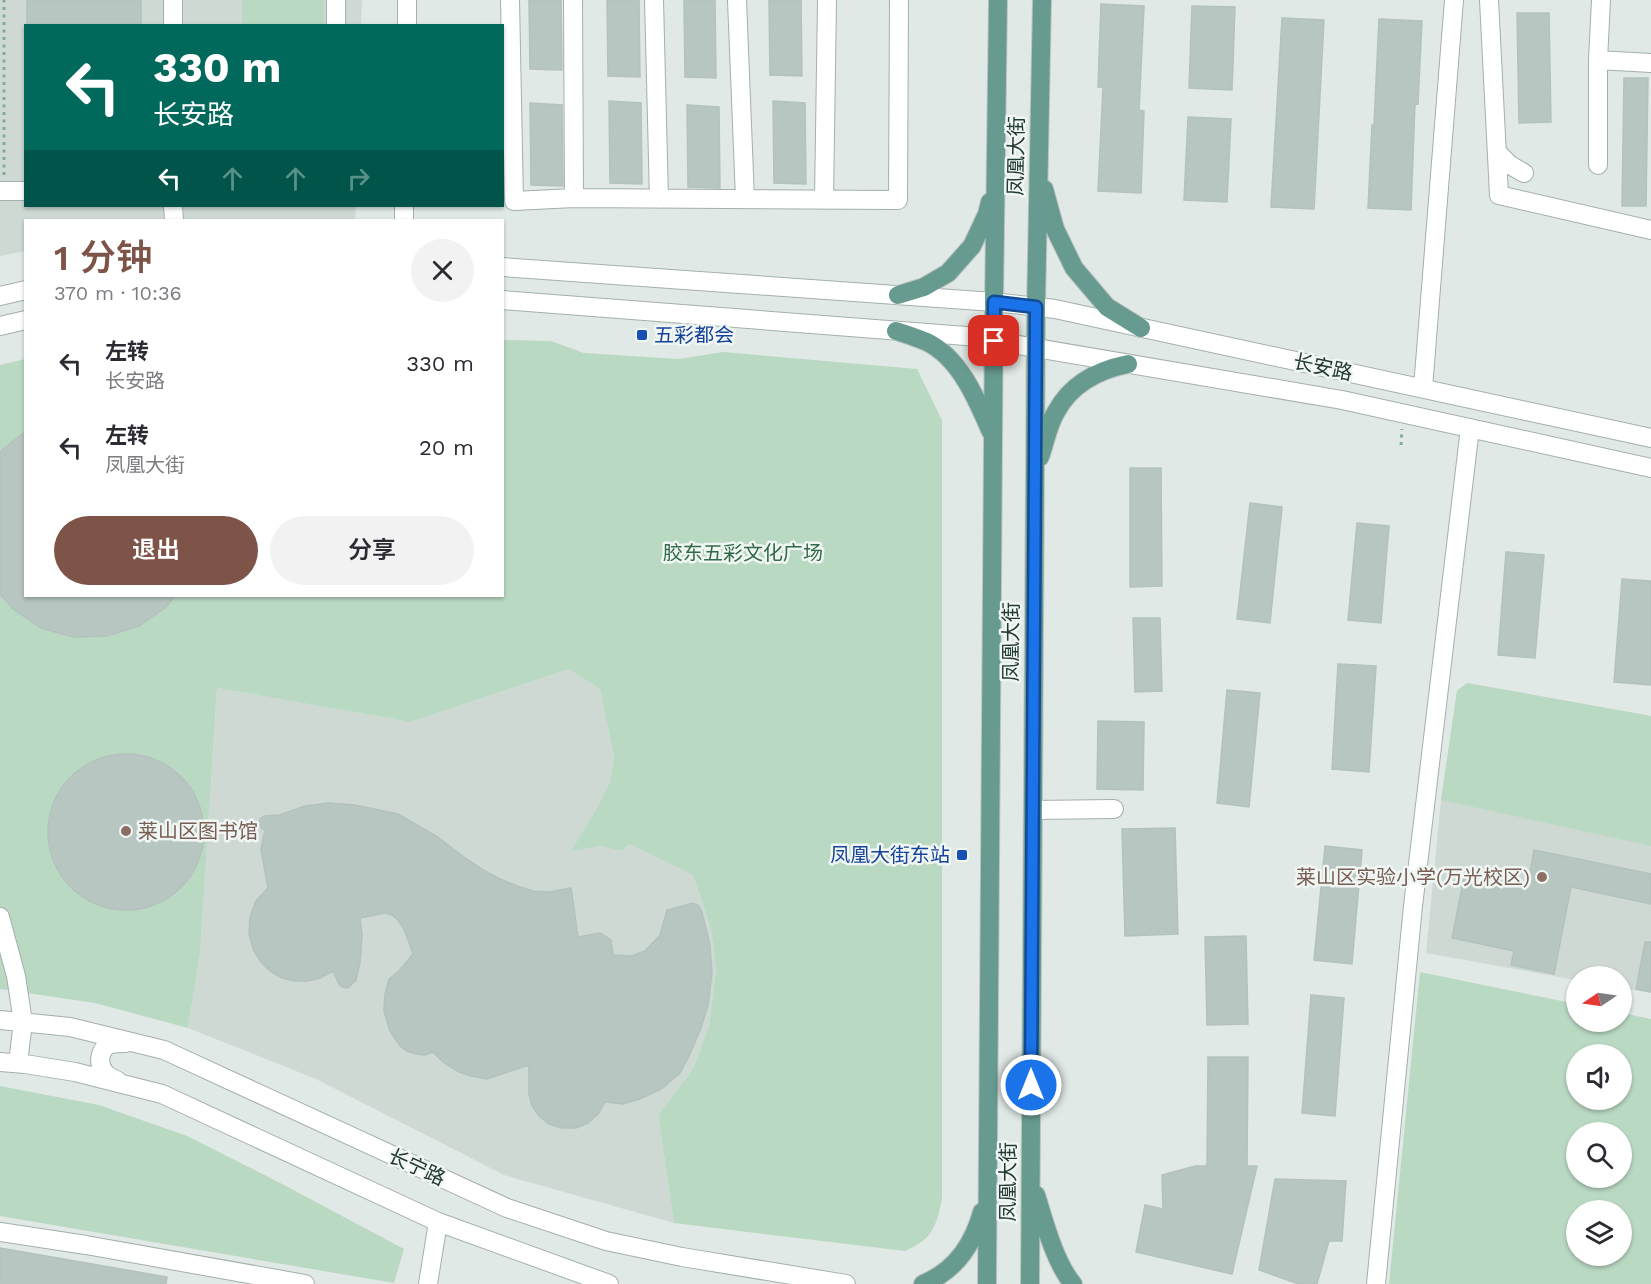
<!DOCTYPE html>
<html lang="zh">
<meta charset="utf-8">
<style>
:root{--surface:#fff;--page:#f2f2f3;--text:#2b2b33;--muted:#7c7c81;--accent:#7e5449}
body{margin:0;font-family:"Work Sans","Noto Sans SC",sans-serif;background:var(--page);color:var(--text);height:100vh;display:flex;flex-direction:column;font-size:22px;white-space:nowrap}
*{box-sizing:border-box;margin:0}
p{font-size:20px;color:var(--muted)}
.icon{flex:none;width:33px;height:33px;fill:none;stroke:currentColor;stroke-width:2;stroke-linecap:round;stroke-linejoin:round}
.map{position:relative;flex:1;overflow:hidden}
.sheet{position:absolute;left:24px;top:219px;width:480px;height:378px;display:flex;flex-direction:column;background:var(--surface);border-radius:0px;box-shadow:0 2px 4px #0004}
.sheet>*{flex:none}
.top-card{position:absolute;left:24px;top:24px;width:480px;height:183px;border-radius:0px;box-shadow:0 2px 4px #0004;background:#00695c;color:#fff;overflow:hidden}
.needle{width:39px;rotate:257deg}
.buttons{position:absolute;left:1566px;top:966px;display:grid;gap:12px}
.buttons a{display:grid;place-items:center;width:66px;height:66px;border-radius:50%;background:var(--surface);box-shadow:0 2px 4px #0004;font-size:30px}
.pin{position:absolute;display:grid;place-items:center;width:51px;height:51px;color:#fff;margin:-26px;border-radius:12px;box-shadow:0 3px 9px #0006}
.me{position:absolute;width:66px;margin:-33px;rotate:0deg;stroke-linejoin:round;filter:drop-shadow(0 0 4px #0008)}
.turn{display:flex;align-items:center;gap:21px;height:126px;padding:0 30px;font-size:27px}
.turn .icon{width:78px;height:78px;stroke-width:2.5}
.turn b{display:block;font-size:42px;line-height:51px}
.lanes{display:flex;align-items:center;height:57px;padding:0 30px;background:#0003;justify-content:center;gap:30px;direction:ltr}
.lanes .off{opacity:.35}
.round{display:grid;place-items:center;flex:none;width:63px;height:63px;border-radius:32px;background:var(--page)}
.summary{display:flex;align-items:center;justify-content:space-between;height:102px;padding:0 30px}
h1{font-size:36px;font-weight:600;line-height:45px;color:var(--accent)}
.button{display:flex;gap:12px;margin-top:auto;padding:12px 30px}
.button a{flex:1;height:69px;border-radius:36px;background:var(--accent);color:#fff;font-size:24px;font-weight:600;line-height:69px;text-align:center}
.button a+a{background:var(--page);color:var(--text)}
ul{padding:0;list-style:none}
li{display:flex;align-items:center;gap:18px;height:84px;padding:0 30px}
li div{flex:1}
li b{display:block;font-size:22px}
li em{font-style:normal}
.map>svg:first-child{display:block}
.built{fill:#ced9d4}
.green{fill:#bad9c3;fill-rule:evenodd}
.building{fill:#b8c6c1;stroke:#b3c2bc;stroke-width:1.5}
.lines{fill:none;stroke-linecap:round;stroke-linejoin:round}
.minor-casing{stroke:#a3b0ac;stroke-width:20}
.major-casing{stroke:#bdc3c2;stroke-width:20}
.path{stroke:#83aa9e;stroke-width:3;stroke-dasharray:3 4.5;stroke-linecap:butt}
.minor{stroke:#fff;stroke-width:18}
.major{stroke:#689b8f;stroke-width:18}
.route-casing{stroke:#114b97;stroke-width:15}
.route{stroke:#1a73e8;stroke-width:10}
.transit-dot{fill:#1a4fb4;stroke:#f0f6f3;stroke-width:2}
.education-dot{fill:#8d6e63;stroke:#f0f6f3;stroke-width:2}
.labels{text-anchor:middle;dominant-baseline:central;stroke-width:5;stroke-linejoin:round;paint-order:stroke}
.street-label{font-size:20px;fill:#223832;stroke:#f0f6f3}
.transit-label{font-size:20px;fill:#164399;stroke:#f0f6f3;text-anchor:start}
.park-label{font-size:20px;fill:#316a48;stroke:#f0f6f3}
.education-label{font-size:20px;fill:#785e54;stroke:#f0f6f3;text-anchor:start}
</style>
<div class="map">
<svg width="1651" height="1284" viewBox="0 0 1651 1284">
<rect width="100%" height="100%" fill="#e0e9e5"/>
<!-- built -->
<path class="built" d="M 0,0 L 362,0 L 361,25 L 26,26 L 26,206 L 356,206 L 355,220 L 26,220 L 25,251 L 0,256 Z
M 568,669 L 600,689 L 614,757 L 610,782 L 597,808 L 572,850 L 600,846 L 622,851 L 629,844 L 693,875 L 711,929 L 716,969 L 709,1026 L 693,1069 L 658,1115 L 674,1223 L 504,1175 L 316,1079 L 188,1028 L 200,954 L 217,688 L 410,722 Z
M 1467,683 L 1651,716 L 1651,993 L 1622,988 L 1622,976 L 1576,976 L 1576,980 L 1426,953 L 1441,800 L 1457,691 Z"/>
<!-- green -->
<path class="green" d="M 242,0 L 324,0 L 324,25 L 242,25 Z
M 503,340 L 551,341 L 584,353 L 679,359 L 723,352 L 917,369 L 942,420 L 942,1199 C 936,1227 933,1239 905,1251 L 674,1223 L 658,1115 L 693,1069 L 709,1026 L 716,969 L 711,929 L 693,875 L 629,844 L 622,851 L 600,846 L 571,851 L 597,808 L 610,782 L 614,757 L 600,689 L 568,669 L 410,722 L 217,688 L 200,954 L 188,1028 L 95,1003 L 0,989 L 0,365 L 25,359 L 26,596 L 502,596 Z
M 1467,683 L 1651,716 L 1651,846 L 1441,800 L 1457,691 Z
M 1420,972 L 1576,1004 L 1576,1022 L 1622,1022 L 1622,1013 L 1651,1019 L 1651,1284 L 1389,1284 ZM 1622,1054 L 1622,1100 L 1576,1100 L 1576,1054 ZM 1622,1132 L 1622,1178 L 1576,1178 L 1576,1132 ZM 1622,1210 L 1622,1256 L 1576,1256 L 1576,1210 Z
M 0,1086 L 99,1105 L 187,1136 L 284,1185 L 404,1249 L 394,1283 L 0,1216 Z"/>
<!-- building -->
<path class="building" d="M 27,0 L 141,0 L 141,26 L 27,26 Z
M 529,0 L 561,0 L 562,70 L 530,69 Z
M 607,0 L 639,0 L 640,77 L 608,76 Z
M 684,0 L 715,0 L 716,78 L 685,77 Z
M 769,0 L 801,0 L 802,76 L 770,75 Z
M 1101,4 L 1144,6 L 1139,110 L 1144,111 L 1141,193 L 1098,191 L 1103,87 L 1098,87 Z
M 1192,6 L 1235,7 L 1232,90 L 1189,88 Z
M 1517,13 L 1549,13 L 1551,122 L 1519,123 Z
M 1282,18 L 1324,20 L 1314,209 L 1271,207 Z
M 1379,19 L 1422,21 L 1418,104 L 1415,103 L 1411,210 L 1368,208 L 1372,125 L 1374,125 Z
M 1624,78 L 1648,78 L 1646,206 L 1622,206 Z
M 609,101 L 641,103 L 642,184 L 610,183 Z
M 773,101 L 805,103 L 806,184 L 774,183 Z
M 530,103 L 562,105 L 563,186 L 531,185 Z
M 687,105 L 719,107 L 720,188 L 688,187 Z
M 1188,117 L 1231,119 L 1227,202 L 1184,200 Z
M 26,431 L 26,596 L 175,596 L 166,607 L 139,626 L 107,636 L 73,637 L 41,628 L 13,609 L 0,594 L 0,454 L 2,450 Z
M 1130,468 L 1161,468 L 1162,586 L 1130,587 Z
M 1250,503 L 1282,507 L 1270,623 L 1237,619 Z
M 1357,523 L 1389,526 L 1381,623 L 1348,620 Z
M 1506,552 L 1544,555 L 1535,658 L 1498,655 Z
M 1622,579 L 1651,581 L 1651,685 L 1614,682 Z
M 1133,618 L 1160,618 L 1162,691 L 1135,692 Z
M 1338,664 L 1376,666 L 1369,772 L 1332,769 Z
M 1227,690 L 1260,693 L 1249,807 L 1217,803 Z
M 1098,721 L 1144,722 L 1143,790 L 1097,789 Z
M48 832a78 78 0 1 1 156 0a78 78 0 1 1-156 0Z
M 328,803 L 355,805 L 398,814 L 436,836 L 464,857 L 485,871 L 500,879 L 517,886 L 533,891 L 549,892 L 571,888 L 578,937 L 600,933 L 611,940 L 613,955 L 632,956 L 645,951 L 660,935 L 667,910 L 693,903 L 699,906 L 702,912 L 710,945 L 712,973 L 708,1005 L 701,1028 L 690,1054 L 680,1073 L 661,1089 L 640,1099 L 623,1104 L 605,1102 L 598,1114 L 588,1123 L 576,1128 L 562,1128 L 549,1124 L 539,1116 L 532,1106 L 529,1094 L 529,1065 L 487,1079 L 471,1076 L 459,1072 L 443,1062 L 433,1052 L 425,1055 L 416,1054 L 407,1051 L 400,1046 L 390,1031 L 384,1011 L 385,994 L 389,979 L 399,971 L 413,954 L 404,929 L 397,919 L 392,915 L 385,913 L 360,918 L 362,935 L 360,962 L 356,980 L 348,988 L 342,987 L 339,984 L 333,971 L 320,978 L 307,981 L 294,981 L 282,978 L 270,971 L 261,962 L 254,951 L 249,935 L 250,917 L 256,901 L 268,888 L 261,849 L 265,830 L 260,827 L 259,823 L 260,819 L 264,816 L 279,815 L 305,806 Z
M 1175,828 L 1178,934 L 1125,936 L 1122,829 Z
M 1325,846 L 1362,850 L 1352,964 L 1314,960 Z
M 1534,850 L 1651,874 L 1651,904 L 1571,887 L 1554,974 L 1511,965 L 1514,951 L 1452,938 L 1465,872 L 1528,884 Z
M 1246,936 L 1248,1024 L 1207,1025 L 1205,937 Z
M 1645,942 L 1651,942 L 1651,992 L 1636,989 Z
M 1311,995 L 1344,998 L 1335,1116 L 1302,1113 Z
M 1208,1057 L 1248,1057 L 1247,1166 L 1257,1166 L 1232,1274 L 1136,1252 L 1145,1205 L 1163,1209 L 1162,1175 L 1195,1166 L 1207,1166 Z
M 1275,1179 L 1346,1181 L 1342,1241 L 1329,1241 L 1317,1284 L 1299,1284 L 1259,1270 Z
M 0,1248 L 167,1277 L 166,1284 L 0,1284 Z"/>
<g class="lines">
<!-- minor casing -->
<g class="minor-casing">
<path id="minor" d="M 336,0 L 336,26
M 510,0 L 514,201 L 574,198 L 573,0
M 654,0 L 659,199
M 737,0 L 745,199
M 1489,0 L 1499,195 L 1651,230
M 1601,0 L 1598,60 L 1651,63
M 173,26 L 173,0
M 407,26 L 407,0
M 1497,152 L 1510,165 L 1524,173
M 1598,165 L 1598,60
M 0,191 L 26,191
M 574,198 L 898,200 L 899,0
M 824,200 L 827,0
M 173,206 L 174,220
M 404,220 L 404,206
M 502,267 L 994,302 L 1055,309 L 1651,438
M 0,296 L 26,290
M 502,300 L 966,336 L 1342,400 L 1651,468
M 0,326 L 26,320
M 1423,388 L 1454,0
M 1033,810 L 1114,809
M 0,917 L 16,976 L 23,1022 L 18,1063
M 0,1020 L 70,1027 L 164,1050 L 507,1208 L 606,1241 L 682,1257 L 846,1284
M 0,1062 L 25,1064 L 75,1072 L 162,1094 L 438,1222 L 609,1284
M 118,1081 C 113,1078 108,1077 105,1073 C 97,1064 99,1048 111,1044 C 116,1043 122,1043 126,1043
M 0,1232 L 86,1245 L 305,1284
M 428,1284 L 438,1222
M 1376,1284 L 1413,906 L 1470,428"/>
</g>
<!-- major casing -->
<g class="major-casing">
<path id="major" d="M 1044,189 L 1055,229 L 1074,268 L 1107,307 L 1141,328
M 898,295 L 924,287 L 948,273 L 972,246 L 987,214 L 990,202
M 896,331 C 906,334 917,338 927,342 C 960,358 977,400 991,432
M 1040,457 C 1045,443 1048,425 1056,412 C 1071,384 1098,370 1128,364
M 1036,1195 C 1044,1221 1055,1263 1073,1284
M 923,1284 C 955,1271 973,1245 982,1212
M 987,1284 L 994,302 L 998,0
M 1030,1284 L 1036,307 L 1042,0"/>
</g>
<!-- path -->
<path class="path" d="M 4,175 L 4,0
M 1401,445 L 1402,429"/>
<!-- minor -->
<use href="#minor" class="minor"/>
<!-- major -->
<use href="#major" class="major"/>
</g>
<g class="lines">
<!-- route casing -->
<g class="route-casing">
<path id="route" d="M 994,341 L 994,302 L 1036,307 L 1031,1085"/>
</g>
<!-- route -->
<use href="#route" class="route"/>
</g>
<!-- markers -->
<g class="transit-dot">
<rect x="636" y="329" width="12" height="12" rx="3"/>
<rect x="956" y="849" width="12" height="12" rx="3"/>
</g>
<g class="education-dot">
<circle cx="126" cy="831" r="6"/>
<circle cx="1542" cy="877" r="6"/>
</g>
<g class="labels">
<!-- street labels -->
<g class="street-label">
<text transform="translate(1016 156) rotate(-89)">凤凰大街</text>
<text transform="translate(1323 367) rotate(12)">长安路</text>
<text transform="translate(1011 642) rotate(-90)">凤凰大街</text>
<text transform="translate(417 1167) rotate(25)">长宁路</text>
<text transform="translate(1008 1182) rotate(-90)">凤凰大街</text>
</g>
<!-- transit labels -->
<g class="transit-label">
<text x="654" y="335">五彩都会</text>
<text x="950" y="855" text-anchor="end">凤凰大街东站</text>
</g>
<!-- park labels -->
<g class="park-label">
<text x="743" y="553">胶东五彩文化广场</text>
</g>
<!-- education labels -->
<g class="education-label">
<text x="138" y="831">莱山区图书馆</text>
<text x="1530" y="877" text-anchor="end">莱山区实验小学(万光校区)</text>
</g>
</g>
</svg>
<div class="buttons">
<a><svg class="needle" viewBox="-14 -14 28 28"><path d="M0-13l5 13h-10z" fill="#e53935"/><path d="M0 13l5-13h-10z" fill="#7c7c81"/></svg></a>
<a><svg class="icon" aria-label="sound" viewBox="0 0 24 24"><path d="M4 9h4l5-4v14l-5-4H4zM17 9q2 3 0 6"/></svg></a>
<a><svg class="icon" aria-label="search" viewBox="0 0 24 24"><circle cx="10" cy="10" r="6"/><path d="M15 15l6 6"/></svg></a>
<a><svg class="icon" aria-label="layers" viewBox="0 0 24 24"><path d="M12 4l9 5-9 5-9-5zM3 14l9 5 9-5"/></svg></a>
</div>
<div class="pin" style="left:994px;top:341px;background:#d93025"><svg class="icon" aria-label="arrive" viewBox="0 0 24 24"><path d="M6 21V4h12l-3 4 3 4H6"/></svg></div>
<svg class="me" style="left:1031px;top:1085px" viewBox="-20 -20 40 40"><circle r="17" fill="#1a73e8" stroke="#fff" stroke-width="3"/><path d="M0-11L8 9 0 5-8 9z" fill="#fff"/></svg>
<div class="top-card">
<div class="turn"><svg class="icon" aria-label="left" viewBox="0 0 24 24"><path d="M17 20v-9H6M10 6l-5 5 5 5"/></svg><div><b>330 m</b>长安路</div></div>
<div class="lanes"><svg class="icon" aria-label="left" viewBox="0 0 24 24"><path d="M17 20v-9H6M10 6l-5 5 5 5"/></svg><svg class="icon off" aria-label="ahead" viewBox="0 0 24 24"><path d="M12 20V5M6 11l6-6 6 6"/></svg><svg class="icon off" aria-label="ahead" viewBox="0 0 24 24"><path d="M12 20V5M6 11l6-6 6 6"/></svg><svg class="icon off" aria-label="right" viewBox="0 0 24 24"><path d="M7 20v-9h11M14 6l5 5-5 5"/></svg></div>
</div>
<section class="sheet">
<div class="summary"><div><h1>1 分钟</h1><p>370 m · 10:36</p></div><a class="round"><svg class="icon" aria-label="close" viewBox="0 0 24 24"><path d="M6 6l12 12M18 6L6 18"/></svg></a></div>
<ul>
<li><svg class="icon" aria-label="left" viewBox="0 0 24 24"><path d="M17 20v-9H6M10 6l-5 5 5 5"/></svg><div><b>左转</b><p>长安路</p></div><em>330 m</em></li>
<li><svg class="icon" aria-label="left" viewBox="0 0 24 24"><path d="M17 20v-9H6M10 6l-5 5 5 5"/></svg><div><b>左转</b><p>凤凰大街</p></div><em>20 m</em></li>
</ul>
<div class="button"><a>退出</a><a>分享</a></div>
</section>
</div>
